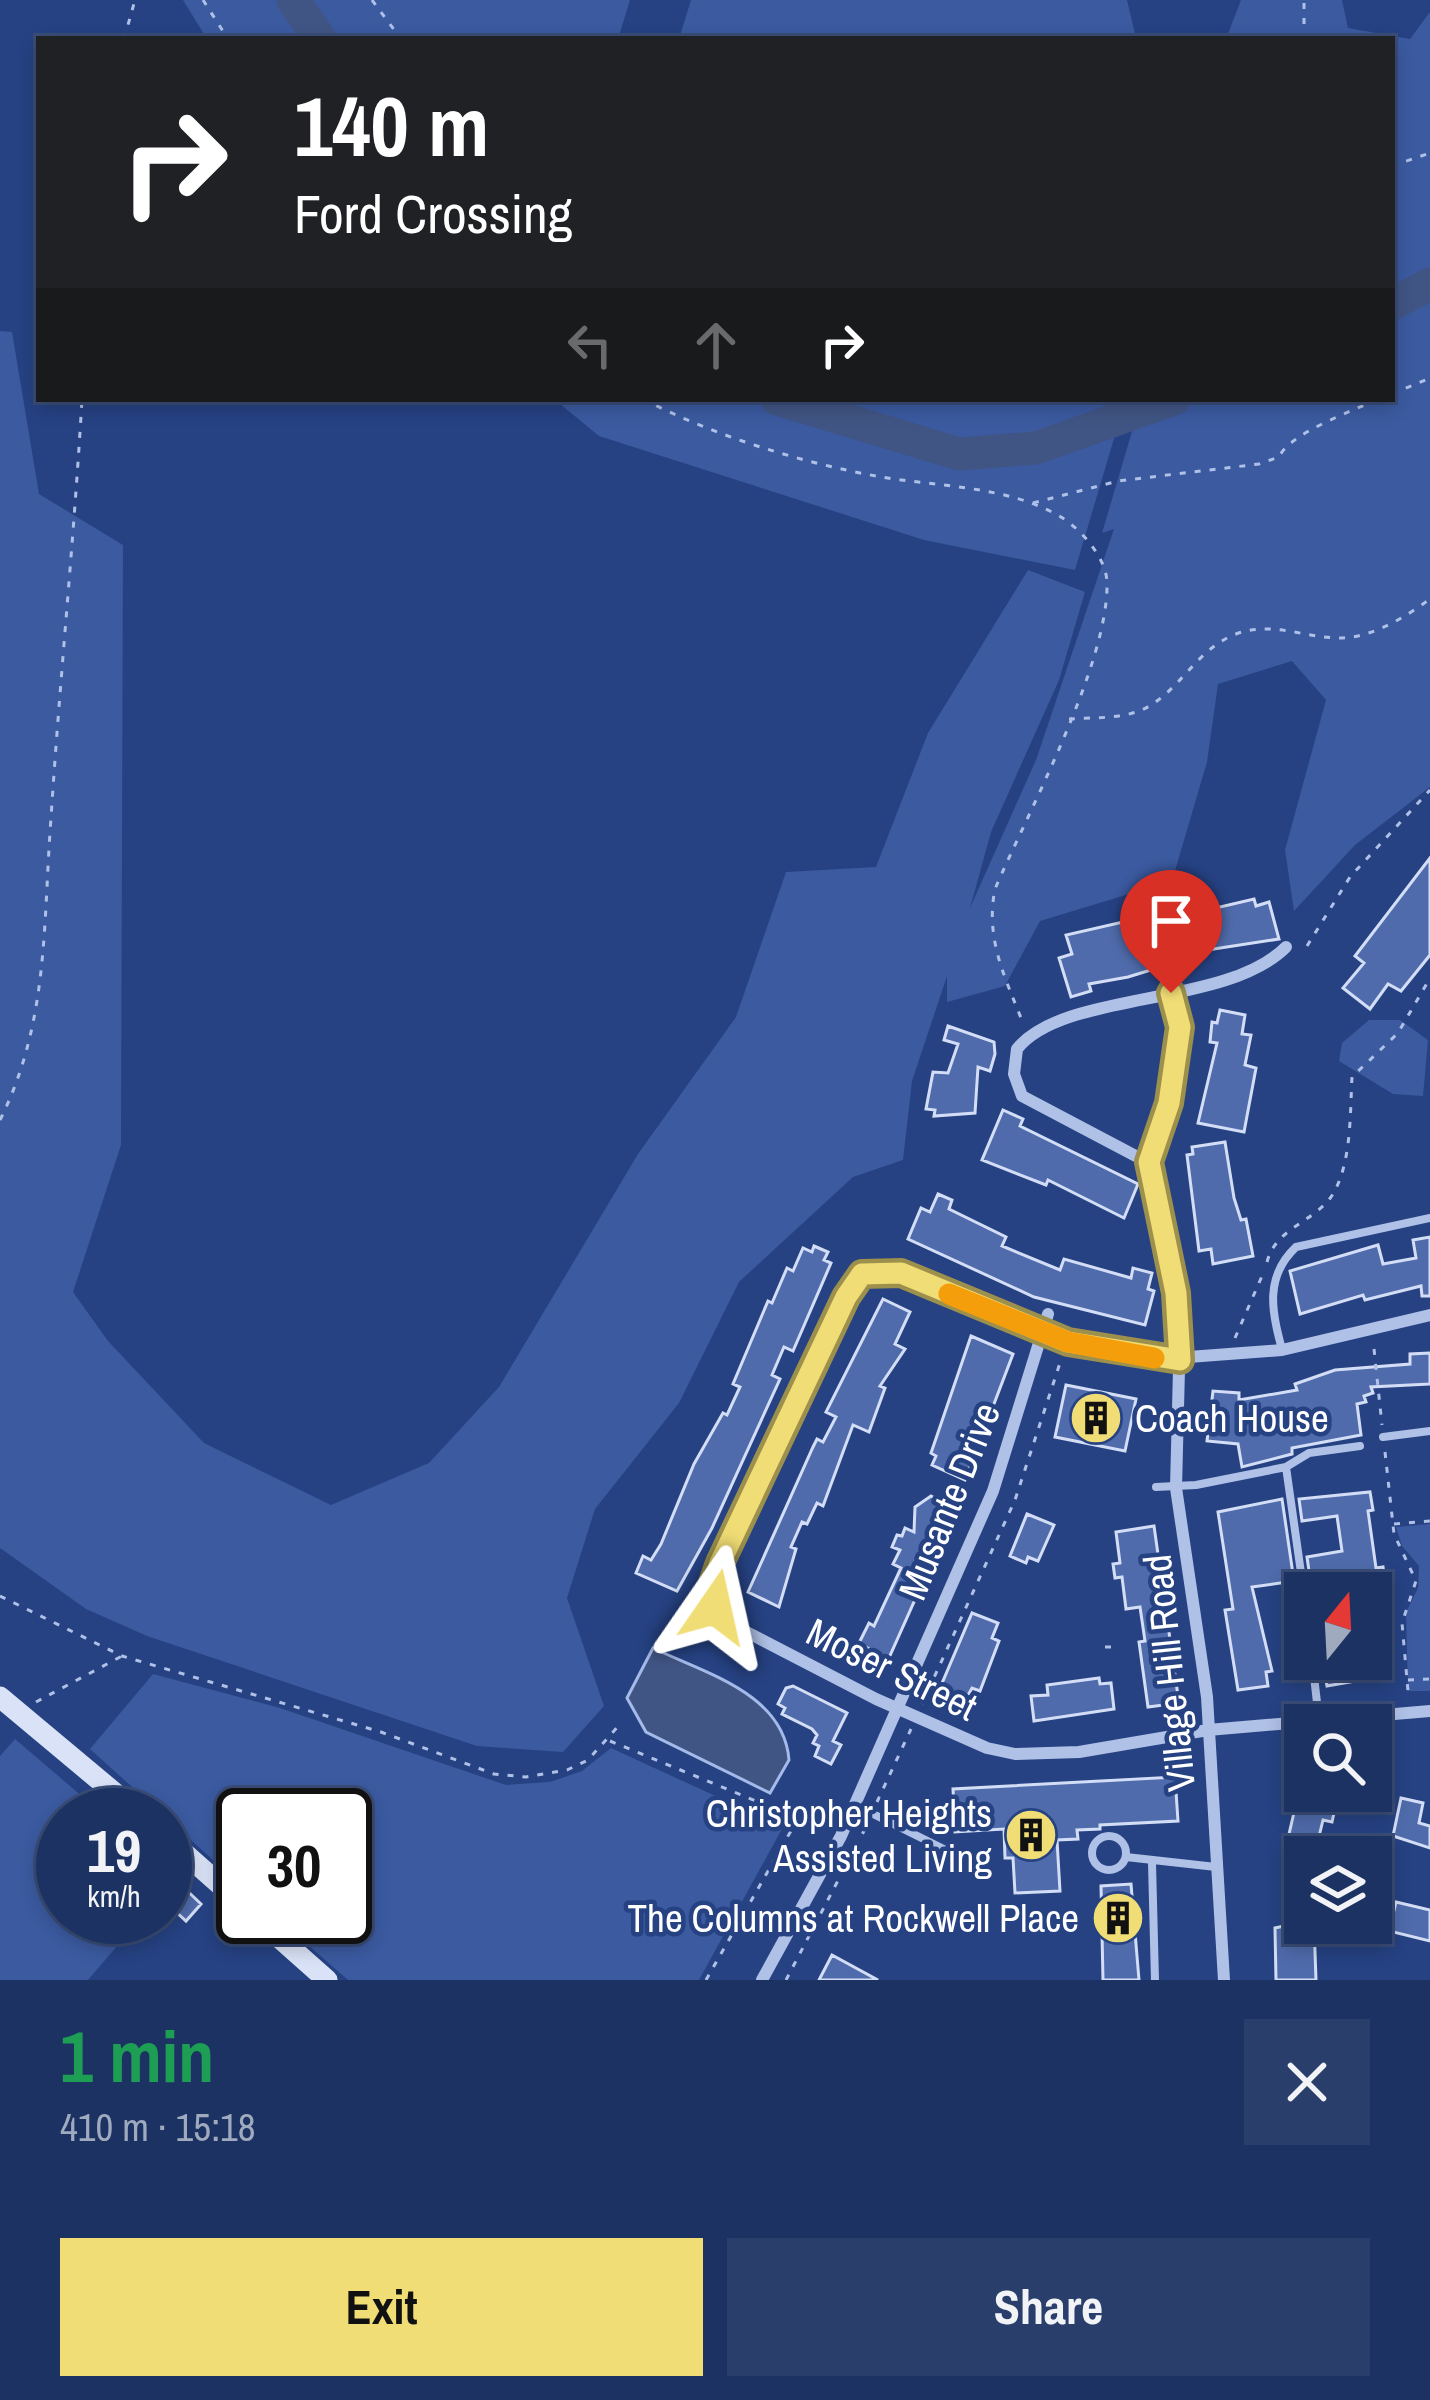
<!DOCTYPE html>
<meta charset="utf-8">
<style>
:root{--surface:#1c3262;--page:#293e6b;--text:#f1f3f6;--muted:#a0aabe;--line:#3a4d77;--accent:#f0dd75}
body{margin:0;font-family:"Archivo Narrow",sans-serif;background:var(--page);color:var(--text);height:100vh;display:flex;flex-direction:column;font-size:45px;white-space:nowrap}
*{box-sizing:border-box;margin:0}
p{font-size:39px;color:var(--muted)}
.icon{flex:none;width:66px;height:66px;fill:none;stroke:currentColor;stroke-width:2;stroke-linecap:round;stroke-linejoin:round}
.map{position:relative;height:1980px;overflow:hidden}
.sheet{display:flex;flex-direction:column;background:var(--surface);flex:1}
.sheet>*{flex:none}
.banner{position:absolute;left:36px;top:36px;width:1359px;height:366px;border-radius:0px;box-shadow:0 6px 18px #0003,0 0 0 3px var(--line);background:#202124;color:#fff;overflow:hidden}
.needle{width:78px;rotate:18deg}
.controls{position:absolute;left:1284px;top:1572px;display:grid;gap:24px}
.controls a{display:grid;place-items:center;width:108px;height:108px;border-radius:0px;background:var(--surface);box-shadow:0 6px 18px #0003,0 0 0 3px var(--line);font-size:60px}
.speed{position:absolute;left:36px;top:1788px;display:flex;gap:24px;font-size:60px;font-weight:700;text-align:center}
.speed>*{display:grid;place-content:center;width:156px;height:156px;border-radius:50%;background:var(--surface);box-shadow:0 6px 18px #0003,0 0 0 3px var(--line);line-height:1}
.speed small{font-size:30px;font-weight:400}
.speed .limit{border:6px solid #111;border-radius:18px;background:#fff;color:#111}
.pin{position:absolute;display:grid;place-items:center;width:102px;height:102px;color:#fff;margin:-123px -51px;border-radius:50% 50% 50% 0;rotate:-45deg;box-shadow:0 0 12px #0007}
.pin .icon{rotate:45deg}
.me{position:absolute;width:132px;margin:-66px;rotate:11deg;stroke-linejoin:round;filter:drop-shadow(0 0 9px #0008)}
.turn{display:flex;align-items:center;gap:42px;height:252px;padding:0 60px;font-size:54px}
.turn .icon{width:156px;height:156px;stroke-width:2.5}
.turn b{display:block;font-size:84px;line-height:102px}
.lanes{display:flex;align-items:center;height:114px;padding:0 60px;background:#0003;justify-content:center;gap:60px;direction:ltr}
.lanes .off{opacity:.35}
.round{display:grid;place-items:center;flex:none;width:126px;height:126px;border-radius:0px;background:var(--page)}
.head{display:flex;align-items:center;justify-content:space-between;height:204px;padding:0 60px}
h1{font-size:72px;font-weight:800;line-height:90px;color:#1e9e55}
.cta{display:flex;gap:24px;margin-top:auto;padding:24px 60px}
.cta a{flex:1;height:138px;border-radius:0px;background:var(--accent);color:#111;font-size:48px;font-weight:800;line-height:138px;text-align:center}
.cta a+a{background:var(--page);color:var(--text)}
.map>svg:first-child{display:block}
.green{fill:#3b5aa0}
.water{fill:#415585;stroke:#a4bae8;stroke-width:3}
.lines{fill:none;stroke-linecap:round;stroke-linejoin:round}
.river{stroke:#415585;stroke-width:33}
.building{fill:#4f6bab;stroke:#d3def6;stroke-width:3}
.path{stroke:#b0c1e7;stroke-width:3;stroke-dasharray:6 9;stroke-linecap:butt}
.lane{stroke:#b0c1e7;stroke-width:8}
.street{stroke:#b0c1e7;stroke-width:12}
.secondary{stroke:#d9e2f6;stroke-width:21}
.route-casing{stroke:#9c904c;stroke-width:30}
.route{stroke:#f0dd75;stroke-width:21}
.slow{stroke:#f59e0b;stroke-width:21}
.labels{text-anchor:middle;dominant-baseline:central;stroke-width:9;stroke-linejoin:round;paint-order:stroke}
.poi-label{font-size:39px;fill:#fff;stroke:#264283;text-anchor:end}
.street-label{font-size:39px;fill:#fff;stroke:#264283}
</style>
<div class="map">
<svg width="1430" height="1980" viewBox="0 0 1430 1980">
<rect width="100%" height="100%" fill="#264283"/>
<!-- green -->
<path class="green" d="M 183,0 L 630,0 L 618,39 L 207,39 Z
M 691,0 L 1127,0 L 1136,38 L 679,39 Z
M 1241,0 L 1342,0 L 1348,28 L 1410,39 L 1430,12 L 1430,787 L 1355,845 L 1294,911 L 1285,850 L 1326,700 L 1292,661 L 1218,684 L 1207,762 L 1172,881 L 1040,921 L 1005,986 L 947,1002 L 947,976 L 912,1081 L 903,1160 L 853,1177 L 739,1282 L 679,1403 L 595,1509 L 567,1598 L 604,1706 L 563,1752 L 477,1746 L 147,1636 L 86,1609 L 0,1548 L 0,331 L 12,332 L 39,494 L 123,545 L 121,1145 L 73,1292 L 108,1341 L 204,1443 L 331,1505 L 429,1463 L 499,1387 L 638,1154 L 736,1017 L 786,872 L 876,867 L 928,733 L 1028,570 L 1085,592 L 1059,680 L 991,832 L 970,908 L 1036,760 L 1114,529 L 1102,533 L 1139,408 L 1121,415 L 1075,570 L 924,540 L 599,436 L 554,399 L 1392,399 L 1392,39 L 1226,39 Z
M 1369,1020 L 1400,1020 L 1428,1040 L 1423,1096 L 1393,1094 L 1339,1061 L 1342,1043 Z
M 1430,1524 L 1430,1691 L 1408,1691 L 1406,1612 L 1418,1588 L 1419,1566 L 1402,1546 L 1396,1527 Z
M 153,1674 L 280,1708 L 506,1785 L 550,1782 L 582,1771 L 611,1748 L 783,1827 L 699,1980 L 348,1980 L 276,1917 L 345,1917 L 345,1815 L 243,1815 L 243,1887 L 90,1749 Z
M 15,1739 L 104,1815 L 63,1815 L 63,1917 L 142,1917 L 88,1980 L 0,1980 L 0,1756 Z"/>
<!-- water -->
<path class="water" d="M 653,1648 C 704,1673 784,1693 789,1760 L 770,1793 L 646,1732 L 627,1698 Z"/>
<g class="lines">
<!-- river -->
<path class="river" d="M 293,0 L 320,39
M 1392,304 L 1430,284
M 777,399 L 959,454 L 1036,448 L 1174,399"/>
</g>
<!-- building -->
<path class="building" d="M 1430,858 L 1430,955 L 1401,991 L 1388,984 L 1370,1009 L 1343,988 L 1364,963 L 1355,956 Z
M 1254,899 L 1256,906 L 1269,902 L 1279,939 L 1188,953 L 1190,958 L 1128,977 L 1089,984 L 1091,991 L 1071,997 L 1059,958 L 1072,954 L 1066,935 L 1184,908 L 1186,915 Z
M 1220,1010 L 1245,1015 L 1242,1034 L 1251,1035 L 1245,1065 L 1256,1068 L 1244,1132 L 1198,1123 L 1217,1043 L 1210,1042 L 1212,1022 L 1217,1023 Z
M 948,1026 L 994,1042 L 995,1054 L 990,1071 L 978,1067 L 975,1113 L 934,1116 L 935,1110 L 926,1109 L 933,1072 L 948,1073 L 958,1044 L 944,1040 Z
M 1003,1110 L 1023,1119 L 1020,1126 L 1138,1184 L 1124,1218 L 1048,1180 L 1046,1185 L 982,1160 Z
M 1225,1142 L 1234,1198 L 1241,1220 L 1246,1219 L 1253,1256 L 1213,1264 L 1211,1249 L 1199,1251 L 1187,1155 L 1193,1154 L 1192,1147 Z
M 938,1194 L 952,1200 L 949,1209 L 1006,1237 L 1002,1246 L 1060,1270 L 1064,1259 L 1131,1278 L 1133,1268 L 1152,1273 L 1148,1289 L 1154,1291 L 1145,1325 L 1034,1297 L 908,1239 L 921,1208 L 930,1212 Z
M 1430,1237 L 1430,1296 L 1422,1296 L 1421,1286 L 1365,1300 L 1363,1295 L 1300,1314 L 1290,1271 L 1378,1245 L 1383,1264 L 1416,1258 L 1413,1240 Z
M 814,1246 L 828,1252 L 824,1260 L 831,1263 L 793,1351 L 784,1347 L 772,1375 L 780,1379 L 712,1528 L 677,1591 L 636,1573 L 643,1556 L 651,1560 L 661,1544 L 694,1464 L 723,1413 L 727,1415 L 740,1387 L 733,1384 L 768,1301 L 772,1303 L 787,1268 L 793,1271 L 803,1248 L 812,1252 Z
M 883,1299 L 910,1312 L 895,1344 L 905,1349 L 880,1386 L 885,1388 L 869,1432 L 853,1425 L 823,1506 L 817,1503 L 807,1524 L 802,1522 L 791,1547 L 796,1549 L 779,1607 L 748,1592 L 813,1447 L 817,1439 L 823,1442 L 836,1417 L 826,1412 Z
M 971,1336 L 1013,1354 L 965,1480 L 932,1465 L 936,1456 L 931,1453 Z
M 1430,1353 L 1430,1384 L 1371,1387 L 1373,1393 L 1364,1396 L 1366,1402 L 1357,1404 L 1361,1435 L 1292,1448 L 1292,1454 L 1242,1467 L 1238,1444 L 1207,1441 L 1213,1391 L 1239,1393 L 1239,1400 L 1297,1390 L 1295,1384 L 1335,1370 L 1410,1364 L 1410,1354 Z
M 1066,1385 L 1136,1399 L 1125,1451 L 1055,1437 Z
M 1370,1492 L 1373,1510 L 1368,1511 L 1376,1568 L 1383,1567 L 1385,1583 L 1376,1584 L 1377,1593 L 1347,1593 L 1344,1572 L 1310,1578 L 1307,1557 L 1342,1551 L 1337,1516 L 1302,1521 L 1299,1499 Z
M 931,1496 L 956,1508 L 888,1660 L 859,1643 L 869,1623 L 874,1626 L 901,1568 L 893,1564 L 900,1550 L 892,1547 L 897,1535 L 902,1536 L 905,1528 L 914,1532 L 915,1507 Z
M 1282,1499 L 1294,1581 L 1252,1587 L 1272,1671 L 1266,1672 L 1268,1686 L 1238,1690 L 1225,1610 L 1233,1609 L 1218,1512 Z
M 1027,1514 L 1054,1525 L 1038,1561 L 1028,1557 L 1026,1563 L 1010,1556 Z
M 1154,1526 L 1179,1703 L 1148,1707 L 1139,1642 L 1145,1641 L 1140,1607 L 1126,1609 L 1122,1577 L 1115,1578 L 1113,1564 L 1120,1563 L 1116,1532 Z
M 972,1613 L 998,1623 L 992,1638 L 999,1641 L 980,1691 L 972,1688 L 966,1699 L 940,1688 Z
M 1353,1659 L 1388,1659 L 1390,1675 L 1327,1686 L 1323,1663 Z
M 1099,1678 L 1100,1684 L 1111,1683 L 1114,1709 L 1034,1721 L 1031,1696 L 1048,1695 L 1047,1685 Z
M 793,1686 L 847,1713 L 833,1741 L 841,1745 L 831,1764 L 815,1756 L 819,1746 L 813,1743 L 817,1735 L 812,1729 L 782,1714 L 785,1708 L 778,1704 L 786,1688 Z
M 1175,1777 L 1178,1821 L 1100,1825 L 1100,1829 L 1077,1830 L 1078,1839 L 1057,1840 L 1060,1891 L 1015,1893 L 1013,1858 L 1005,1858 L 1004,1829 L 955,1832 L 953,1789 Z
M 1299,1791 L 1330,1791 L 1327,1802 L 1336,1804 L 1332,1822 L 1323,1820 L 1315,1853 L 1286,1847 Z
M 1401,1798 L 1423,1803 L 1419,1823 L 1430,1826 L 1430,1848 L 1393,1836 Z
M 177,1881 L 201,1904 L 186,1921 L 174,1910 L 165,1921 L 165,1894 Z
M 1131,1884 L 1139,1980 L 1103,1980 L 1101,1886 Z
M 1396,1902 L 1430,1910 L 1430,1941 L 1389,1931 Z
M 1297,1923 L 1314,1923 L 1316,1980 L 1276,1980 L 1275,1928 Z
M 832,1955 L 878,1980 L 819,1980 Z"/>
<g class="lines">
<!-- path -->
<path class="path" d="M 203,0 L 228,39
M 372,0 L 401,39
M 124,39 L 135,0
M 1304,39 L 1304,0
M 1392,166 L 1430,153
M 1392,394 L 1430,378
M 643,399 C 712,435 799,462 876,476 C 936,487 1007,485 1061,517 C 1082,530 1106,558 1107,582 C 1109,663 1029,810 995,889 C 985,939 1005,977 1023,1023
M 1033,503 L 1118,481 L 1259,464 L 1279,457 C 1290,433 1352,411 1379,399
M 1069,719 C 1095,717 1128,720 1151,705 C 1183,685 1199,648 1236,634 C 1270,621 1303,637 1337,638 C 1370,639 1404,618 1430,599
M 1307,946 L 1350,877 L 1430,790
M 0,1120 C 49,1022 43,924 51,818 C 60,678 74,539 82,399
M 1267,1262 C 1276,1228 1312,1223 1331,1197 C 1352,1166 1350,1112 1352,1077 L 1398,1033 L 1430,978
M 1235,1338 L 1262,1276
M 1374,1349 L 1382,1425
M 1385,1452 L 1394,1534 L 1416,1581 L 1402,1623 L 1408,1691
M 1394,1524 L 1430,1521
M 0,1596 L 122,1656 L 381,1732 L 494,1774 L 526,1777 L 567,1770 L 588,1760 L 621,1723
M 1105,1647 L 1118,1647
M 1408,1680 L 1430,1679
M 36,1702 L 122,1656
M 922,1704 L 1015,1500 L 1060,1363
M 610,1741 L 829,1831
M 877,1802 L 911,1729
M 706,1980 L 796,1822
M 786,1980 L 866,1827"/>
<!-- lane -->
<path class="lane" d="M 1282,1349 C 1271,1311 1265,1276 1296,1247 L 1430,1218
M 1383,1437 L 1430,1431
M 1286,1467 L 1309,1453 L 1360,1446
M 1156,1487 L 1196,1485 L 1286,1467 L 1305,1601
M 1312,1659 L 1319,1720
M 855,1805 L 978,1866
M1092 1853a17 17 0 1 1 34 0a17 17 0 1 1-34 0Z
M 1126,1857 L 1216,1867
M 1152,1863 L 1155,1980"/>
<!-- street -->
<path class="street" d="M 1171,993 C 1186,1049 1170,1109 1149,1163 L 1022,1096 L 1014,1074 L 1017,1049 C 1064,990 1225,1008 1286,947
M 1149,1163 L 1180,1329 L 1176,1488 L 1207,1697 L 1224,1980
M 1430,1315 L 1282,1350 L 1162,1359 L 1068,1342 L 901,1273 L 870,1269 L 846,1297 L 712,1586 L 715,1607 L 727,1622 L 876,1699 L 987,1748 L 1015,1754 L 1079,1752 L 1208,1730 L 1430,1711
M 762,1980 L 841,1836 L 993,1491 L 1048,1314"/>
<!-- secondary -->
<path class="secondary" d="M 0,1697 L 141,1815
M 165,1836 L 243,1905
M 256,1917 L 327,1980"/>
</g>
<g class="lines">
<!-- route casing -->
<g class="route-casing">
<path id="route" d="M 715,1607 L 712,1586 L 720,1563 L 846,1297 L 862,1274 L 901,1273 L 1068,1342 L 1180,1360 L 1176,1293 L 1149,1162 L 1169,1103 L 1180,1027 L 1171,993"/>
</g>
<!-- route -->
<use href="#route" class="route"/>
<!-- slow -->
<path class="slow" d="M 949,1294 L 1068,1342 L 1154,1358"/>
</g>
<!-- icons -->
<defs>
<g id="building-disc" transform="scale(2.7)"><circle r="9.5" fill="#f0dd75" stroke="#264283"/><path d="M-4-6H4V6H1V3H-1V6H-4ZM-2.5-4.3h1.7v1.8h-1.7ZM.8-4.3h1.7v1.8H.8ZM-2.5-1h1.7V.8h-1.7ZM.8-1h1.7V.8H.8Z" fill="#111"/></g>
</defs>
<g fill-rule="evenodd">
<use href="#building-disc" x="1096" y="1418"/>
<use href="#building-disc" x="1031" y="1835"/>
<use href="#building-disc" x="1118" y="1918"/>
</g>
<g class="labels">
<!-- poi labels -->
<g class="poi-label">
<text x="1135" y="1418" text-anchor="start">Coach House</text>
<text x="992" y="1813">Christopher Heights<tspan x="992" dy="45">Assisted Living</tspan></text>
<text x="1079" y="1918">The Columns at Rockwell Place</text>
</g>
<!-- street labels -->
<g class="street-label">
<text transform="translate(949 1501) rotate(-68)">Musante Drive</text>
<text transform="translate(892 1669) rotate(26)">Moser Street</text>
<text transform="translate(1169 1673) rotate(-96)">Village Hill Road</text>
</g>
</g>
</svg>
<div class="controls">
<a><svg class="needle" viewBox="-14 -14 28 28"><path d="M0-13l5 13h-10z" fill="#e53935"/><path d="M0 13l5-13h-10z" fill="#a0aabe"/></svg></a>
<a><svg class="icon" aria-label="search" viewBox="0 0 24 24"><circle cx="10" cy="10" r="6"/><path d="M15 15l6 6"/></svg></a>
<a><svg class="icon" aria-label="layers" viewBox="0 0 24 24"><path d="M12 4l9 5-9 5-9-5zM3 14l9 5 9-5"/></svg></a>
</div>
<div class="speed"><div>19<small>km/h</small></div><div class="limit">30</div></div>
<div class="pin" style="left:1171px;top:993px;background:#d93025"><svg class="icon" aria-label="arrive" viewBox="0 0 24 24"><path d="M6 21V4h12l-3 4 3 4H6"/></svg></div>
<svg class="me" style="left:715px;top:1607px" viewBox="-20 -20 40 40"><path d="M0-17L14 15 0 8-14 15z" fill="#f0dd75" stroke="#fff" stroke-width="4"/></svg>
<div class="banner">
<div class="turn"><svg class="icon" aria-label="right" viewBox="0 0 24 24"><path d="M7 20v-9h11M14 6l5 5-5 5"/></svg><div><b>140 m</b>Ford Crossing</div></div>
<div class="lanes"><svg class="icon off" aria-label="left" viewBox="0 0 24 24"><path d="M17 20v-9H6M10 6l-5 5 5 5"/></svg><svg class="icon off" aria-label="ahead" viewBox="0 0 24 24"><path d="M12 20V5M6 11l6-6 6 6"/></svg><svg class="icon" aria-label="right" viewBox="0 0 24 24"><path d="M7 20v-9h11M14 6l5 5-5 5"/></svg></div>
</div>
</div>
<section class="sheet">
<div class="head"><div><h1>1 min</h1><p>410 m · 15:18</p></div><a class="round"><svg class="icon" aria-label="close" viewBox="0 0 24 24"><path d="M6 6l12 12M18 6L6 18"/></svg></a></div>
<div class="cta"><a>Exit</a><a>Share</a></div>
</section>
